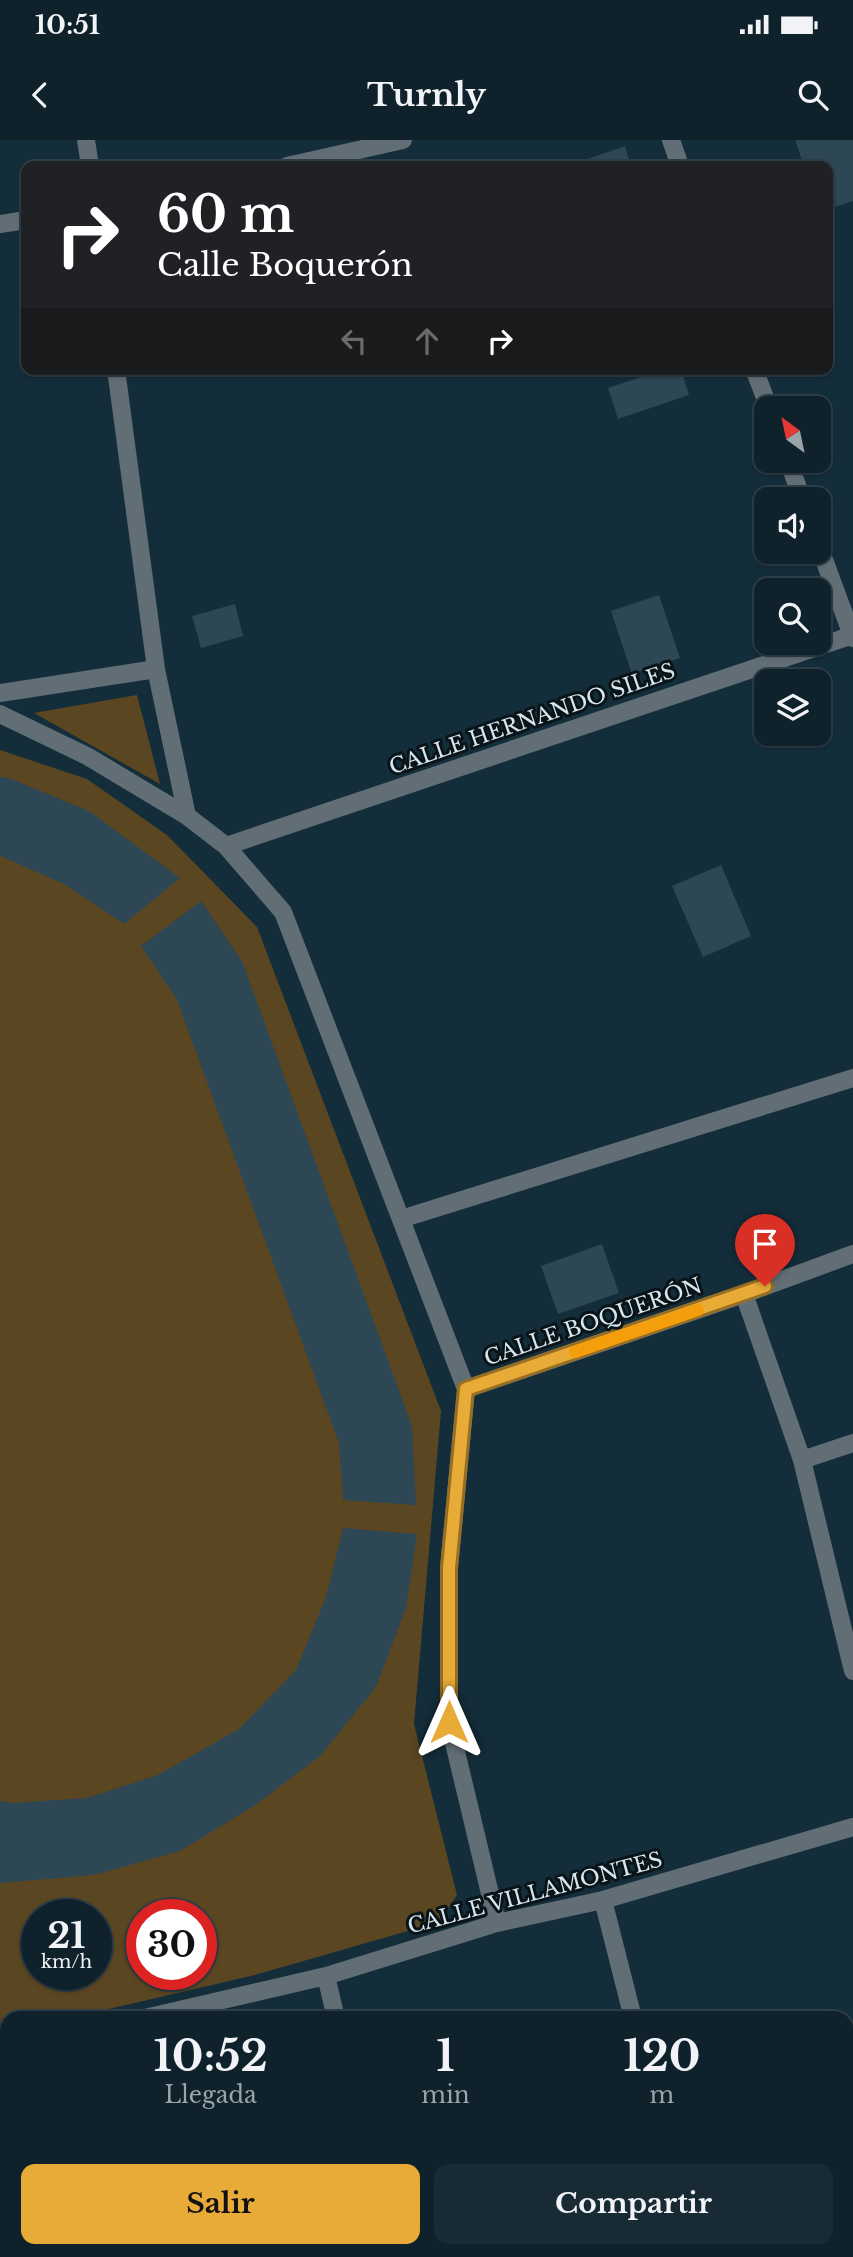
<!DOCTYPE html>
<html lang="es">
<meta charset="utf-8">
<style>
:root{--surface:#0f222c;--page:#182a34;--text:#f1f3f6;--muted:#9ba4a9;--line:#2f3f48;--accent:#e9ab38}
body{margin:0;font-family:"Libre Baskerville",serif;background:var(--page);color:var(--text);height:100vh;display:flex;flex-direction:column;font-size:26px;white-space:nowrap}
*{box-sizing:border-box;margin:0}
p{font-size:23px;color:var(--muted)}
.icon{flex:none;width:38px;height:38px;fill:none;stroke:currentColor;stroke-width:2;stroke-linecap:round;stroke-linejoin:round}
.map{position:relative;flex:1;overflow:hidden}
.details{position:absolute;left:0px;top:1871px;width:854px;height:247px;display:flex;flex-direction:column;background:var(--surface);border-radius:21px 21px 0 0;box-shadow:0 2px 5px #0004,0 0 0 2px var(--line)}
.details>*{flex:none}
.hud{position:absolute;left:21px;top:21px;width:812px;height:214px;border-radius:14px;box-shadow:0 2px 5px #0004,0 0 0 2px var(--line);background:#202124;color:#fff;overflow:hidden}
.needle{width:46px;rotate:327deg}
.fabs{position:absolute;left:754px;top:256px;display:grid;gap:14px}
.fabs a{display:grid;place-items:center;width:77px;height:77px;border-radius:14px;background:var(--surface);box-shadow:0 2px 5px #0004,0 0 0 2px var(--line);font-size:35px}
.speed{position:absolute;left:21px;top:1759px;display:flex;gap:14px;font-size:35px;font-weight:700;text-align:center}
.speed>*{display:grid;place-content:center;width:91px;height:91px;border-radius:50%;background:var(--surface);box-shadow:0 2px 5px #0004,0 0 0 2px var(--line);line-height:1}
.speed small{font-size:18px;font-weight:400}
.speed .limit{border:10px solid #d22;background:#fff;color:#111}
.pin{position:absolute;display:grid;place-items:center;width:60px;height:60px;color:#fff;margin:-72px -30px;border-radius:50% 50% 50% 0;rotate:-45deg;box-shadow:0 0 7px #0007}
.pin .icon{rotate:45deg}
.me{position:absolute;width:77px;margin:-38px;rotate:0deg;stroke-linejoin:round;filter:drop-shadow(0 0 5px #0008)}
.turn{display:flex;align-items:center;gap:24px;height:147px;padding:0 21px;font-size:32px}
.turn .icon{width:91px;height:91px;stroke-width:2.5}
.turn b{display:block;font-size:49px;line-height:60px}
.lanes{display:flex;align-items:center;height:66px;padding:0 21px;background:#0003;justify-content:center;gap:35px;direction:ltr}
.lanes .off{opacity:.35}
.eta{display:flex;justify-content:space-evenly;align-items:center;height:119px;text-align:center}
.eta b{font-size:42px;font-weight:700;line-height:49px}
.cta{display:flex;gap:14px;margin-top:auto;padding:14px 21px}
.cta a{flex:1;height:80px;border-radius:14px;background:var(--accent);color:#111;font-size:28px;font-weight:700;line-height:80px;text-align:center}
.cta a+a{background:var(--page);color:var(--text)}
.status{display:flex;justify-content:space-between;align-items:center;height:49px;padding:0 35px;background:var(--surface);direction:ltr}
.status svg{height:19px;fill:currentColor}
header{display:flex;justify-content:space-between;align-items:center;height:91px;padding:0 21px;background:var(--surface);font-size:32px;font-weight:700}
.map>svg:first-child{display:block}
.green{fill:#5b4622;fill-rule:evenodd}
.building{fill:#2d4754}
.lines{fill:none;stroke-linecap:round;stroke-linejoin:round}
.minor{stroke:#626e75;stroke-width:18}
.route-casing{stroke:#976f24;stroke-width:18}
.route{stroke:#e9ab38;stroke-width:12}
.slow{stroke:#f59e0b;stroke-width:12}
.labels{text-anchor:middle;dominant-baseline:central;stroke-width:6;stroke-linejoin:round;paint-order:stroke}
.street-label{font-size:21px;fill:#d7e6ee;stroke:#091419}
</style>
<div class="status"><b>10:51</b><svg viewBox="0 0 49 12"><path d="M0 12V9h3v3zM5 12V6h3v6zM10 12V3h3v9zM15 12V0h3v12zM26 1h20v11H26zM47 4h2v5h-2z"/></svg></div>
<header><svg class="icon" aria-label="back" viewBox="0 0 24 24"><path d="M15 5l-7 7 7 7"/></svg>Turnly<svg class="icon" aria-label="search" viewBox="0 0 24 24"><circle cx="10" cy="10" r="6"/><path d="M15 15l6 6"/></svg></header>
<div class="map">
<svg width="853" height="2117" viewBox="0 0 853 2117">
<rect width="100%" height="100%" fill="#142d3a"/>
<!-- green -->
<path class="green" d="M 137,555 L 160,644 L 34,573 Z
M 0,610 L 87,639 L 167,695 L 257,787 L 441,1271 L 414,1584 L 457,1755 L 439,1782 L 255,1835 L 70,1878 L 7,1878 L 7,1892 L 0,1894 ZM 37,1774 L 96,1774 L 96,1834 L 37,1834 ZM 142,1774 L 201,1774 L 201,1834 L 142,1834 Z"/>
<!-- building -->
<path class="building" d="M 795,0 L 853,0 L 853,61 L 828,69 L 828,26 L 804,26 Z
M 625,6 L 631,26 L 577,26 L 576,23 Z
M 665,229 L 681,229 L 689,255 L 618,279 L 608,248 Z
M 659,455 L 680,518 L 632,534 L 611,471 Z
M 235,464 L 243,496 L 201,508 L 192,476 Z
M 0,637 L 9,638 L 89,671 L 180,738 L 124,784 L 64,744 L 0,716 Z
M 721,725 L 751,796 L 703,817 L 672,746 Z
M 201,761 L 242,821 L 412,1286 L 416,1365 L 343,1360 L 339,1303 L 177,860 L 141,806 Z
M 602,1104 L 619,1153 L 558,1174 L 541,1126 Z
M 343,1388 L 417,1394 L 406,1468 L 376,1547 L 320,1616 L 254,1666 L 180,1711 L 94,1735 L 0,1743 L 0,1661 L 12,1663 L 87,1658 L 158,1635 L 239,1589 L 296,1530 L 326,1457 Z"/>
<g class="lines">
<!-- minor -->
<path class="minor" d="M 86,0 L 90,26
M 671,0 L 680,26
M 287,26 L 403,0
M 0,84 L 26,80
M 116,229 L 156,529 L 187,676
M 754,229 L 769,268
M 788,320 L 802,359
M 819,406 L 853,498
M 0,553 L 156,529
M 0,574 L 87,616 L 187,676 L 226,706 L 283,772 L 466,1249 L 449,1428 L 449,1582 L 497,1783
M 226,706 L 853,495
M 401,1079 L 853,938
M 744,1154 L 802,1320 L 853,1531
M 466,1249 L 744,1154 L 853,1114
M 802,1320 L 853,1303
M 603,1760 L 633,1878
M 326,1836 L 336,1878
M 145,1878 L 326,1836 L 497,1783 L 603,1760 L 853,1687
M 0,1911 L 7,1910
M 52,2110 L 54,2117
M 390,2110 L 391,2117
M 691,2110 L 692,2117"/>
</g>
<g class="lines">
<!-- route casing -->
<g class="route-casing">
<path id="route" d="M 449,1582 L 449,1428 L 466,1249 L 765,1146"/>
</g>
<!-- route -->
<use href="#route" class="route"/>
<!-- slow -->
<path class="slow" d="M 575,1212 L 698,1170"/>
</g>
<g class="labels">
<!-- street labels -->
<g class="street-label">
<text transform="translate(532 579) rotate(-19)">CALLE HERNANDO SILES</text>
<text transform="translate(593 1182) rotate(-19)">CALLE BOQUERÓN</text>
<text transform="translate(535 1753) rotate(-15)">CALLE VILLAMONTES</text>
</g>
</g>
</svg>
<div class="fabs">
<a><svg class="needle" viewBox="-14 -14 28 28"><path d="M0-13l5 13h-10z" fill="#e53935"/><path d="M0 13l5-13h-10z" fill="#9ba4a9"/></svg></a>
<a><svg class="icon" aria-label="sound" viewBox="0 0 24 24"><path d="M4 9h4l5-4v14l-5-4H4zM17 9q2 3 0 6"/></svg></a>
<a><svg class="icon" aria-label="search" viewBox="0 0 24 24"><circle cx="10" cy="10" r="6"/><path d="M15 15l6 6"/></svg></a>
<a><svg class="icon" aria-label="layers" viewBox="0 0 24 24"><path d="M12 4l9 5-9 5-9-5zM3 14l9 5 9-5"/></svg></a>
</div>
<div class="speed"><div>21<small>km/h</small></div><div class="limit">30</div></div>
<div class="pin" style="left:765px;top:1146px;background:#d93025"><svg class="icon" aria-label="arrive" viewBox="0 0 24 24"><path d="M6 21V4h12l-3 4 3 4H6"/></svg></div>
<svg class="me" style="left:449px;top:1582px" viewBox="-20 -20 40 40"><path d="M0-17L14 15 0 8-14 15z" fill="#e9ab38" stroke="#fff" stroke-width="4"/></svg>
<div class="hud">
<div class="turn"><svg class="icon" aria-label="right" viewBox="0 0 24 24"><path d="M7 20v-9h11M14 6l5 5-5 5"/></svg><div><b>60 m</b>Calle Boquerón</div></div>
<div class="lanes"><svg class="icon off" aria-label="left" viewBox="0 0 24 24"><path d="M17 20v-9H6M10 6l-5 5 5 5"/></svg><svg class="icon off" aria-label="ahead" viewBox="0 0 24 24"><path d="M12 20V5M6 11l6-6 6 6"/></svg><svg class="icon" aria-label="right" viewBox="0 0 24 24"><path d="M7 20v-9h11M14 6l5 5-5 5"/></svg></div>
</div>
<section class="details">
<div class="eta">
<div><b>10:52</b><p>Llegada</p></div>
<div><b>1</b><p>min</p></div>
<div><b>120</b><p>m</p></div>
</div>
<div class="cta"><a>Salir</a><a>Compartir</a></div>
</section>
</div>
